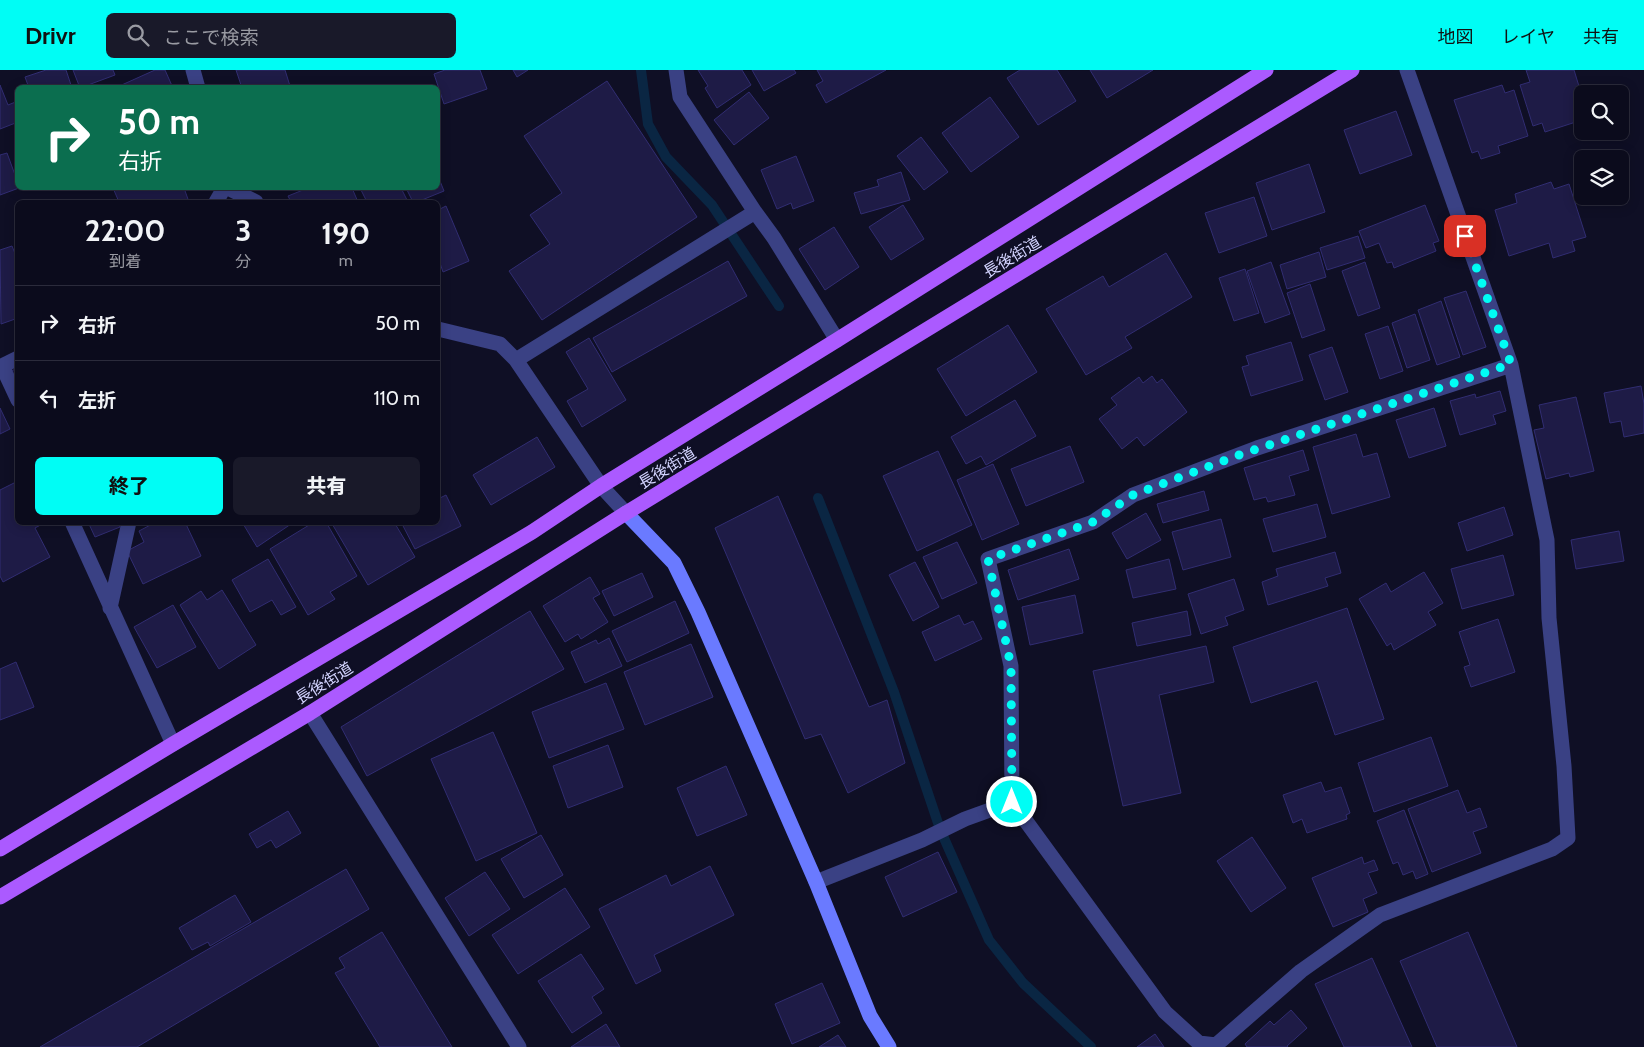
<!DOCTYPE html>
<html lang="ja">
<meta charset="utf-8">
<style>
:root{--surface:#0b0b1c;--page:#191929;--text:#f1f3f6;--muted:#9a9ba3;--line:#2b2b3b;--accent:#00fdf5}
body{margin:0;font-family:Cabin,"Noto Sans JP",sans-serif;background:var(--page);color:var(--text);height:100vh;display:flex;flex-direction:column;font-size:19px;white-space:nowrap}
*{box-sizing:border-box;margin:0}
p{font-size:16px;color:var(--muted)}
.icon{flex:none;width:28px;height:28px;fill:none;stroke:currentColor;stroke-width:2;stroke-linecap:round;stroke-linejoin:round}
.map{position:relative;flex:1;overflow:hidden}
.panel{position:absolute;left:15px;top:130px;width:425px;height:325px;display:flex;flex-direction:column;background:var(--surface);border-radius:8px;box-shadow:0 2px 12px #0003,0 0 0 1px var(--line)}
.panel>*{flex:none}
.guide{position:absolute;left:15px;top:15px;width:425px;height:105px;border-radius:8px;box-shadow:0 2px 12px #0003,0 0 0 1px var(--line);background:#0b6e4f;color:#fff;overflow:hidden}
.tools{position:absolute;left:1574px;top:15px;display:grid;gap:10px}
.tools a{display:grid;place-items:center;width:55px;height:55px;border-radius:8px;background:var(--surface);box-shadow:0 2px 12px #0003,0 0 0 1px var(--line);font-size:25px}
.pin{position:absolute;display:grid;place-items:center;width:42px;height:42px;color:#fff;margin:-21px;border-radius:10px;box-shadow:0 2px 8px #0006}
.me{position:absolute;width:55px;margin:-28px;rotate:0deg;stroke-linejoin:round;filter:drop-shadow(0 0 4px #0008)}
.turn{display:flex;align-items:center;gap:18px;height:105px;padding:0 20px;font-size:22px}
.turn .icon{width:65px;height:65px;stroke-width:2.5}
.turn b{display:block;font-size:35px;line-height:42px}
.eta{display:flex;justify-content:space-evenly;align-items:center;height:85px;text-align:center}
.eta b{font-size:30px;font-weight:800;line-height:35px}
.primary-button{display:flex;gap:10px;margin-top:auto;padding:10px 20px}
.primary-button a{flex:1;height:58px;border-radius:8px;background:var(--accent);color:#111;font-size:20px;font-weight:800;line-height:58px;text-align:center}
.primary-button a+a{background:var(--page);color:var(--text)}
ul{padding:0;list-style:none}
li{display:flex;align-items:center;gap:15px;height:75px;padding:0 20px;border-top:1px solid var(--line)}
li div{flex:1}
li b{display:block;font-size:19px}
li em{font-style:normal}
header{display:flex;align-items:center;gap:30px;box-sizing:border-box;height:70px;padding:0 25px;background:var(--accent);color:#111}
header strong{font-size:24px}
nav{display:flex;gap:28px;margin-inline-start:auto;font-size:18px}
.search{width:350px;height:45px;background:var(--page);display:flex;align-items:center;gap:12px;box-sizing:border-box;padding:0 18px;border-radius:8px;color:var(--muted);font-size:19px}
.map>svg:first-child{display:block}
.lines{fill:none;stroke-linecap:round;stroke-linejoin:round}
.stream{stroke:#0a2643;stroke-width:10}
.building{fill:#1e1b46;stroke:#312d72}
.street{stroke:#3a4184;stroke-width:15}
.secondary{stroke:#6a7aff;stroke-width:15}
.primary{stroke:#ab5aff;stroke-width:15}
.route{stroke:#00fdf5;stroke-width:9;stroke-dasharray:0 16.2}
.labels{text-anchor:middle;dominant-baseline:central;stroke-width:5;stroke-linejoin:round;paint-order:stroke}
.street-label{font-size:16px;fill:#d3d4ff;stroke:#0f0f25}
</style>
<header>
<strong>Drivr</strong>
<div class="search"><svg class="icon" aria-label="search" viewBox="0 0 24 24"><circle cx="10" cy="10" r="6"/><path d="M15 15l6 6"/></svg>ここで検索</div>
<nav><a>地図</a><a>レイヤ</a><a>共有</a></nav>
</header>
<div class="map">
<svg width="1644" height="977" viewBox="0 0 1644 977">
<rect width="100%" height="100%" fill="#0f0f25"/>
<g class="lines">
<!-- stream -->
<path class="stream" d="M 641,0 L 648,54 L 666,87 L 712,135 L 779,236
M 818,428 L 894,622 L 940,759 L 989,870 L 1023,913 L 1091,977"/>
</g>
<!-- building -->
<path class="building" d="M 46,0 L 66,0 L 72,18 L 29,18 L 25,7 Z
M 73,0 L 113,0 L 115,5 L 80,18 Z
M 155,0 L 165,0 L 173,18 L 115,18 Z
M 236,0 L 285,0 L 290,16 L 286,18 L 242,18 Z
M 445,0 L 480,0 L 487,19 L 444,34 L 434,4 Z
M 513,0 L 528,0 L 517,7 Z
M 698,0 L 742,0 L 751,15 L 717,38 L 705,18 L 708,16 Z
M 752,0 L 794,0 L 796,3 L 764,21 Z
M 817,0 L 886,0 L 826,33 L 816,15 L 823,11 Z
M 1020,0 L 1057,0 L 1076,31 L 1038,55 L 1007,8 Z
M 1090,0 L 1153,0 L 1107,28 Z
M 1526,0 L 1574,0 L 1582,26 L 1582,50 L 1545,62 L 1542,53 L 1533,56 L 1520,15 L 1530,12 Z
M 607,11 L 697,147 L 542,250 L 509,201 L 550,174 L 530,145 L 562,123 L 524,66 Z
M 0,15 L 8,35 L 18,31 L 18,52 L 0,59 Z
M 1502,15 L 1505,23 L 1514,20 L 1528,66 L 1498,76 L 1500,83 L 1481,89 L 1478,81 L 1472,83 L 1454,30 Z
M 749,22 L 769,48 L 734,75 L 714,50 Z
M 990,27 L 1019,67 L 971,102 L 942,63 Z
M 1396,41 L 1412,85 L 1360,104 L 1344,60 Z
M 921,67 L 948,102 L 924,120 L 897,86 Z
M 7,83 L 18,113 L 18,118 L 19,118 L 0,125 L 0,85 Z
M 796,86 L 814,131 L 793,139 L 791,133 L 777,139 L 761,100 Z
M 1309,94 L 1325,142 L 1272,160 L 1256,113 Z
M 901,102 L 910,130 L 861,144 L 854,123 L 879,116 L 877,110 Z
M 438,106 L 444,121 L 417,132 L 413,132 L 406,118 L 438,118 Z
M 1551,112 L 1554,119 L 1569,114 L 1586,167 L 1572,171 L 1575,181 L 1553,188 L 1549,173 L 1509,186 L 1495,140 L 1517,133 L 1515,124 Z
M 113,118 L 184,118 L 189,132 L 119,132 Z
M 308,118 L 352,118 L 358,132 L 291,132 L 288,126 Z
M 360,118 L 401,118 L 408,132 L 367,132 Z
M 1254,127 L 1267,166 L 1219,183 L 1205,143 Z
M 903,135 L 924,169 L 891,190 L 869,157 Z
M 1425,135 L 1439,171 L 1433,173 L 1436,181 L 1394,198 L 1392,192 L 1387,193 L 1379,173 L 1366,178 L 1359,161 Z
M 446,136 L 469,191 L 443,202 L 438,187 L 438,140 Z
M 834,157 L 859,197 L 825,220 L 799,179 Z
M 1358,166 L 1365,188 L 1327,200 L 1320,178 Z
M 12,176 L 18,191 L 18,248 L 1,254 L 0,180 Z
M 1319,182 L 1326,207 L 1287,219 L 1280,195 Z
M 1166,183 L 1192,227 L 1125,267 L 1132,278 L 1086,305 L 1046,239 L 1103,206 L 1109,217 Z
M 728,191 L 747,226 L 612,302 L 593,268 Z
M 1271,192 L 1290,244 L 1265,253 L 1247,201 Z
M 1365,192 L 1380,238 L 1358,246 L 1342,201 Z
M 1245,199 L 1259,243 L 1234,251 L 1219,208 Z
M 1310,214 L 1325,260 L 1302,268 L 1287,223 Z
M 1466,221 L 1486,277 L 1463,285 L 1444,228 Z
M 1441,231 L 1460,287 L 1437,295 L 1418,240 Z
M 1415,244 L 1430,290 L 1407,298 L 1392,253 Z
M 1008,255 L 1037,302 L 966,346 L 937,299 Z
M 1388,256 L 1403,301 L 1380,309 L 1365,264 Z
M 589,268 L 626,330 L 582,357 L 567,331 L 588,319 L 566,282 Z
M 1291,272 L 1303,310 L 1251,326 L 1242,297 L 1249,295 L 1246,286 Z
M 1332,277 L 1348,322 L 1325,330 L 1309,285 Z
M 18,298 L 18,315 L 11,301 Z
M 1152,306 L 1157,313 L 1162,309 L 1187,342 L 1144,376 L 1137,367 L 1122,379 L 1099,349 L 1117,335 L 1111,328 L 1139,307 L 1143,313 Z
M 1641,316 L 1644,334 L 1644,363 L 1624,367 L 1621,351 L 1610,353 L 1604,323 Z
M 1500,321 L 1506,341 L 1493,345 L 1496,354 L 1460,365 L 1450,331 L 1475,324 L 1476,328 Z
M 1576,327 L 1594,401 L 1570,407 L 1569,403 L 1546,409 L 1534,360 L 1544,358 L 1539,335 Z
M 1015,330 L 1036,366 L 986,395 L 981,386 L 966,394 L 951,367 Z
M 0,338 L 10,359 L 0,364 Z
M 1434,338 L 1446,376 L 1409,388 L 1396,350 Z
M 1356,364 L 1363,387 L 1377,383 L 1390,427 L 1332,444 L 1313,377 Z
M 537,367 L 555,397 L 491,435 L 473,405 Z
M 1070,376 L 1084,412 L 1026,436 L 1011,399 Z
M 1303,380 L 1309,400 L 1289,406 L 1295,425 L 1268,432 L 1266,427 L 1254,430 L 1244,398 Z
M 938,381 L 972,455 L 917,481 L 883,406 Z
M 993,394 L 1019,454 L 982,470 L 957,410 Z
M 18,411 L 18,452 L 46,452 L 35,458 L 50,487 L 3,512 L 0,506 L 0,420 Z
M 1204,421 L 1209,440 L 1163,453 L 1157,434 Z
M 446,425 L 461,456 L 415,479 L 401,452 L 438,452 L 438,429 Z
M 778,426 L 869,637 L 887,630 L 905,693 L 848,723 L 821,664 L 805,669 L 715,458 Z
M 1317,434 L 1326,467 L 1273,482 L 1263,449 Z
M 1504,437 L 1513,465 L 1467,481 L 1458,453 Z
M 1146,443 L 1161,470 L 1127,489 L 1112,463 Z
M 1221,449 L 1231,487 L 1183,500 L 1172,462 Z
M 88,452 L 118,452 L 120,457 L 95,467 Z
M 156,452 L 185,452 L 201,486 L 143,514 L 127,481 L 144,472 L 139,461 Z
M 242,452 L 294,452 L 257,477 Z
M 314,452 L 326,452 L 357,506 L 330,522 L 335,529 L 308,545 L 270,479 Z
M 331,452 L 394,452 L 415,487 L 368,515 Z
M 1619,461 L 1624,491 L 1576,499 L 1571,470 Z
M 957,472 L 977,513 L 942,529 L 923,487 Z
M 1069,479 L 1079,509 L 1018,530 L 1008,500 Z
M 1335,482 L 1341,503 L 1325,508 L 1328,516 L 1268,535 L 1262,512 L 1278,506 L 1276,499 Z
M 1503,485 L 1514,525 L 1462,539 L 1451,499 Z
M 268,489 L 296,537 L 281,545 L 272,530 L 250,542 L 232,510 Z
M 1169,489 L 1176,519 L 1133,528 L 1126,500 Z
M 915,492 L 939,537 L 913,551 L 889,505 Z
M 1424,502 L 1443,533 L 1428,542 L 1436,555 L 1394,580 L 1391,573 L 1387,576 L 1359,529 L 1386,513 L 1391,522 Z
M 642,503 L 653,527 L 614,546 L 602,521 Z
M 590,507 L 600,524 L 593,528 L 608,552 L 581,569 L 578,564 L 565,572 L 543,536 Z
M 1234,509 L 1244,540 L 1225,547 L 1228,555 L 1201,564 L 1188,524 Z
M 222,520 L 256,575 L 219,599 L 180,535 L 201,521 L 207,530 Z
M 1075,525 L 1083,563 L 1030,575 L 1022,537 Z
M 675,531 L 689,563 L 627,592 L 612,561 Z
M 173,535 L 196,577 L 157,598 L 134,557 Z
M 1347,538 L 1384,649 L 1335,665 L 1317,611 L 1251,633 L 1233,577 Z
M 530,541 L 564,599 L 367,706 L 341,657 Z
M 1187,541 L 1191,565 L 1137,576 L 1132,553 Z
M 959,545 L 964,555 L 973,551 L 982,569 L 935,591 L 922,562 Z
M 1498,549 L 1515,602 L 1471,617 L 1464,597 L 1470,595 L 1459,562 Z
M 609,568 L 622,596 L 585,613 L 571,582 L 596,570 L 598,574 Z
M 691,574 L 713,627 L 645,655 L 624,602 Z
M 1206,576 L 1214,612 L 1159,625 L 1181,723 L 1123,736 L 1093,601 Z
M 16,592 L 34,637 L 0,650 L 0,599 Z
M 606,613 L 624,659 L 549,688 L 532,642 Z
M 493,662 L 537,763 L 476,791 L 431,689 Z
M 1431,667 L 1448,716 L 1374,742 L 1358,693 Z
M 608,675 L 623,717 L 568,738 L 553,696 Z
M 726,696 L 747,745 L 697,766 L 677,718 Z
M 1321,712 L 1325,722 L 1341,717 L 1350,743 L 1346,745 L 1347,749 L 1307,763 L 1302,749 L 1293,753 L 1283,725 Z
M 1458,720 L 1467,743 L 1480,738 L 1487,757 L 1473,762 L 1481,783 L 1432,802 L 1408,739 Z
M 1404,740 L 1428,804 L 1416,809 L 1413,801 L 1403,805 L 1398,792 L 1393,794 L 1377,751 Z
M 288,741 L 301,763 L 276,778 L 271,770 L 257,778 L 249,764 Z
M 541,765 L 563,805 L 524,828 L 501,789 Z
M 1252,767 L 1286,818 L 1251,842 L 1217,791 Z
M 938,782 L 957,822 L 903,847 L 885,807 Z
M 1362,787 L 1364,794 L 1374,790 L 1378,800 L 1368,803 L 1377,823 L 1363,829 L 1368,842 L 1333,857 L 1312,808 Z
M 710,796 L 734,845 L 654,885 L 661,901 L 636,914 L 599,839 L 666,805 L 671,816 Z
M 346,799 L 369,839 L 137,977 L 40,977 Z
M 485,802 L 510,839 L 469,866 L 445,828 Z
M 565,818 L 590,857 L 518,904 L 492,865 Z
M 235,825 L 251,852 L 210,876 L 208,872 L 192,880 L 179,858 Z
M 382,862 L 452,977 L 380,977 L 335,903 L 345,898 L 339,888 Z
M 1468,862 L 1517,977 L 1437,977 L 1400,891 Z
M 581,884 L 604,919 L 592,927 L 602,943 L 572,963 L 538,911 Z
M 1372,888 L 1412,977 L 1344,977 L 1315,914 Z
M 822,913 L 840,953 L 792,974 L 775,934 Z
M 1291,940 L 1307,958 L 1287,976 L 1288,977 L 1247,977 L 1245,974 L 1270,951 L 1274,955 Z
M 606,954 L 620,977 L 571,977 Z
M 1155,964 L 1164,977 L 1137,977 Z
M 838,965 L 846,977 L 819,977 Z"/>
<g class="lines">
<!-- street -->
<path class="street" d="M 193,0 L 198,18
M 676,0 L 680,27 L 755,142 L 774,168 L 837,270
M 228,118 L 256,132
M 216,132 L 224,118
M 438,259 L 500,274 L 516,290 L 601,416 L 626,443
M 516,290 L 755,142
M 2,296 L 18,330
M 0,297 L 18,288
M 72,452 L 173,674
M 110,538 L 129,452
M 310,643 L 519,977
M 1012,732 L 1011,596 L 988,489 L 1093,452 L 1133,425 L 1257,378 L 1511,295
M 816,812 L 922,770 L 965,749 L 1012,732 L 1165,942 L 1199,973 L 1216,975 L 1301,901 L 1380,845 L 1552,779 L 1568,768 L 1564,696 L 1549,548 L 1547,470 L 1511,295 L 1407,0"/>
<!-- secondary -->
<path class="secondary" d="M 626,443 L 674,493 L 698,542 L 816,812 L 870,946 L 889,977"/>
<!-- primary -->
<path class="primary" d="M 0,779 L 173,674 L 532,462 L 601,416 L 837,270 L 1266,0
M 0,827 L 310,643 L 626,443 L 1352,0"/>
</g>
<g class="lines">
<!-- route -->
<path class="route" d="M 1012,732 L 1011,596 L 988,489 L 1093,452 L 1133,425 L 1239,385 L 1511,294 L 1465,166"/>
</g>
<g class="labels">
<!-- street labels -->
<g class="street-label">
<text transform="translate(1012 187) rotate(-31)">長後街道</text>
<text transform="translate(667 398) rotate(-31)">長後街道</text>
<text transform="translate(324 613) rotate(-32)">長後街道</text>
</g>
</g>
</svg>
<div class="tools">
<a><svg class="icon" aria-label="search" viewBox="0 0 24 24"><circle cx="10" cy="10" r="6"/><path d="M15 15l6 6"/></svg></a>
<a><svg class="icon" aria-label="layers" viewBox="0 0 24 24"><path d="M12 4l9 5-9 5-9-5zM3 14l9 5 9-5"/></svg></a>
</div>
<div class="pin" style="left:1465px;top:166px;background:#d93025"><svg class="icon" aria-label="arrive" viewBox="0 0 24 24"><path d="M6 21V4h12l-3 4 3 4H6"/></svg></div>
<svg class="me" style="left:1012px;top:732px" viewBox="-20 -20 40 40"><circle r="17" fill="#00fdf5" stroke="#fff" stroke-width="3"/><path d="M0-11L8 9 0 5-8 9z" fill="#fff"/></svg>
<div class="guide">
<div class="turn"><svg class="icon" aria-label="right" viewBox="0 0 24 24"><path d="M7 20v-9h11M14 6l5 5-5 5"/></svg><div><b>50 m</b>右折</div></div>
</div>
<section class="panel">
<div class="eta">
<div><b>22:00</b><p>到着</p></div>
<div><b>3</b><p>分</p></div>
<div><b>190</b><p>m</p></div>
</div>
<ul>
<li><svg class="icon" aria-label="right" viewBox="0 0 24 24"><path d="M7 20v-9h11M14 6l5 5-5 5"/></svg><div><b>右折</b></div><em>50 m</em></li>
<li><svg class="icon" aria-label="left" viewBox="0 0 24 24"><path d="M17 20v-9H6M10 6l-5 5 5 5"/></svg><div><b>左折</b></div><em>110 m</em></li>
</ul>
<div class="primary-button"><a>終了</a><a>共有</a></div>
</section>
</div>
